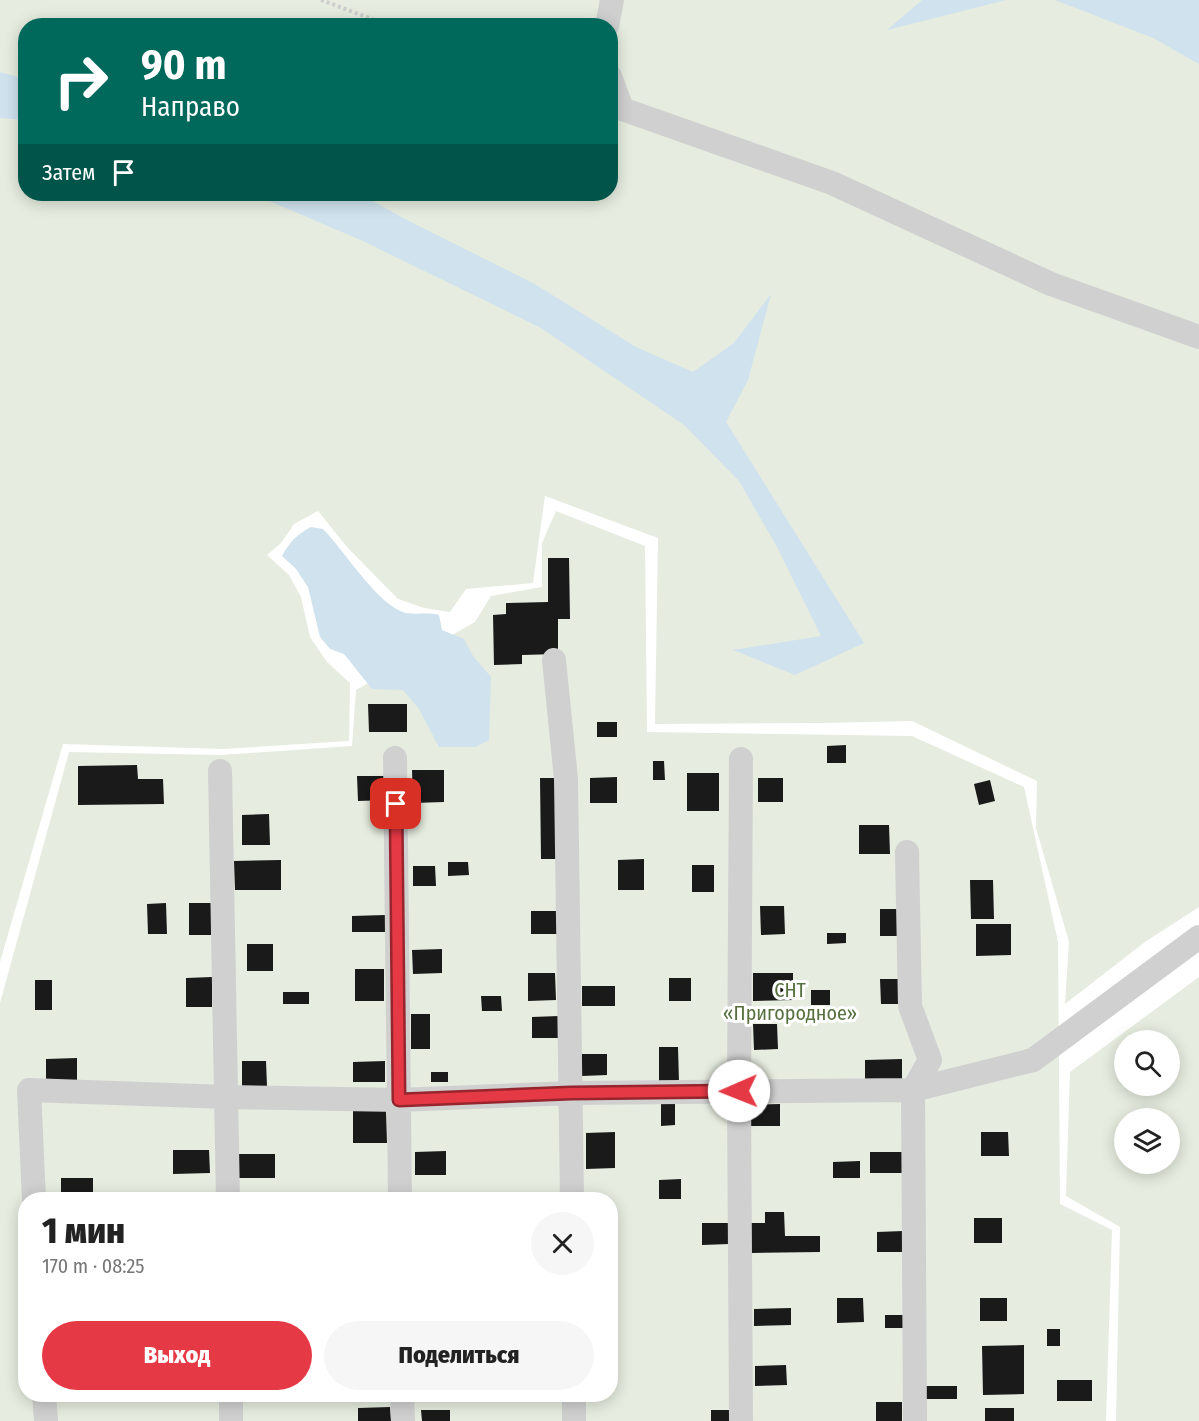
<!DOCTYPE html>
<html lang="ru">
<meta charset="utf-8">
<style>
:root{--surface:#fff;--page:#f6f6f6;--text:#222;--muted:#767676;--accent:#e63946}
body{margin:0;font-family:"Fira Sans Condensed",sans-serif;background:var(--page);color:var(--text);height:100vh;display:flex;flex-direction:column;font-size:22px;white-space:nowrap}
*{box-sizing:border-box;margin:0}
p{font-size:20px;color:var(--muted)}
.icon{flex:none;width:33px;height:33px;fill:none;stroke:currentColor;stroke-width:2;stroke-linecap:round;stroke-linejoin:round}
.map{position:relative;flex:1;overflow:hidden}
.sheet{position:absolute;left:18px;top:1192px;width:600px;height:210px;display:flex;flex-direction:column;background:var(--surface);border-radius:24px;box-shadow:0 3px 15px #0003}
.sheet>*{flex:none}
.guide{position:absolute;left:18px;top:18px;width:600px;height:183px;border-radius:24px;box-shadow:0 3px 15px #0003;background:#00695c;color:#fff;overflow:hidden}
.buttons{position:absolute;left:1114px;top:1030px;display:grid;gap:12px}
.buttons a{display:grid;place-items:center;width:66px;height:66px;border-radius:50%;background:var(--surface);box-shadow:0 3px 15px #0003;font-size:30px}
.pin{position:absolute;display:grid;place-items:center;width:51px;height:51px;color:#fff;margin:-26px;border-radius:12px;box-shadow:0 3px 9px #0006}
.me{position:absolute;width:66px;margin:-33px;rotate:269deg;stroke-linejoin:round;filter:drop-shadow(0 0 4px #0008)}
.turn{display:flex;align-items:center;gap:21px;height:126px;padding:0 24px;font-size:27px}
.turn .icon{width:78px;height:78px;stroke-width:2.5}
.turn b{display:block;font-size:42px;line-height:51px}
.then{display:flex;align-items:center;height:57px;padding:0 24px;background:#0003;gap:12px;font-size:22px}
.round{display:grid;place-items:center;flex:none;width:63px;height:63px;border-radius:32px;background:var(--page)}
.overview{display:flex;align-items:center;justify-content:space-between;height:102px;padding:0 24px}
h1{font-size:36px;font-weight:800;line-height:45px}
.action{display:flex;gap:12px;margin-top:auto;padding:12px 24px}
.action a{flex:1;height:69px;border-radius:36px;background:var(--accent);color:#fff;font-size:24px;font-weight:800;line-height:69px;text-align:center}
.action a+a{background:var(--page);color:var(--text)}
.map>svg:first-child{display:block}
.green{fill:#e6ecdf;fill-rule:evenodd}
.water{fill:#cfe2ee}
.building{fill:#1a1a1a}
.lines{fill:none;stroke-linecap:round;stroke-linejoin:round}
.path{stroke:#cdcdcd;stroke-width:4;stroke-dasharray:3 3;stroke-linecap:butt}
.minor{stroke:#d0d0d0;stroke-width:24}
.route-casing{stroke:#96252e;stroke-width:15}
.route{stroke:#e63946;stroke-width:10}
.labels{text-anchor:middle;dominant-baseline:central;stroke-width:6;stroke-linejoin:round;paint-order:stroke}
.park-label{font-size:20px;fill:#56703f;stroke:#fff}
</style>
<div class="map">
<svg width="1199" height="1421" viewBox="0 0 1199 1421">
<rect width="100%" height="100%" fill="#fff"/>
<!-- green -->
<path class="green" d="M 0,0 L 1199,0 L 1199,907 L 1145,942 L 1065,1004 L 1069,942 L 1036,828 L 1037,781 L 912,721 L 823,723 L 655,724 L 658,538 L 545,496 L 533,583 L 466,589 L 450,612 L 424,608 L 398,599 L 347,547 L 318,511 L 294,524 L 281,543 L 267,555 L 289,575 L 301,597 L 310,637 L 327,662 L 350,683 L 349,741 L 224,749 L 63,744 L 0,962 ZM 26,26 L 610,26 L 610,194 L 26,194 Z
M 556,511 L 645,546 L 647,732 L 912,736 L 1024,787 L 1058,942 L 1060,1204 L 1112,1230 L 1106,1421 L 0,1421 L 0,1003 L 69,752 L 221,755 L 352,746 L 356,690 L 475,622 L 491,596 L 542,587 L 542,543 ZM 26,1200 L 610,1200 L 610,1395 L 26,1395 Z
M 1199,977 L 1199,1421 L 1116,1421 L 1120,1227 L 1066,1196 L 1070,1072 ZM 1125,1041 L 1170,1041 L 1170,1086 L 1125,1086 ZM 1125,1119 L 1170,1119 L 1170,1164 L 1125,1164 Z"/>
<!-- water -->
<path class="water" d="M 922,0 L 1006,0 L 887,30 Z
M 1055,0 L 1199,0 L 1199,64 L 1153,38 Z
M 0,72 L 25,79 L 25,120 L 0,118 Z
M 253,194 L 360,194 L 407,220 L 533,283 L 636,347 L 693,372 L 734,343 L 771,294 L 748,380 L 726,422 L 864,643 L 795,675 L 733,650 L 821,636 L 777,547 L 739,481 L 684,425 L 541,328 L 363,241 Z
M 311,527 L 323,529 C 344,550 378,606 406,613 C 418,615 428,612 439,615 L 442,630 L 464,639 L 473,656 L 491,677 L 489,740 L 476,747 L 439,747 L 419,709 L 403,690 L 372,689 L 344,654 L 330,649 L 320,637 L 308,587 L 296,569 L 282,556 C 289,543 297,534 311,527 Z"/>
<!-- building -->
<path class="building" d="M 548,558 L 569,558 L 570,619 L 558,619 L 558,654 L 522,655 L 522,664 L 494,665 L 493,615 L 506,614 L 506,603 L 548,602 Z
M 368,704 L 407,704 L 407,732 L 369,732 Z
M 597,722 L 617,722 L 617,737 L 597,737 Z
M 846,745 L 846,763 L 827,763 L 827,746 Z
M 653,761 L 664,761 L 665,780 L 653,780 Z
M 137,765 L 138,779 L 163,779 L 164,804 L 78,805 L 78,766 Z
M 412,770 L 444,770 L 444,802 L 413,803 Z
M 687,773 L 719,773 L 719,811 L 687,811 Z
M 357,776 L 387,776 L 387,800 L 358,801 Z
M 617,777 L 617,803 L 590,803 L 590,778 Z
M 540,778 L 561,778 L 562,859 L 541,859 Z
M 758,778 L 783,778 L 783,802 L 758,802 Z
M 990,780 L 995,801 L 979,805 L 974,784 Z
M 269,814 L 270,845 L 242,845 L 242,815 Z
M 859,825 L 889,825 L 890,854 L 859,854 Z
M 644,859 L 644,890 L 618,890 L 618,860 Z
M 281,860 L 281,890 L 235,890 L 234,861 Z
M 448,862 L 468,862 L 469,875 L 448,876 Z
M 692,865 L 714,865 L 714,892 L 692,892 Z
M 413,866 L 435,866 L 436,886 L 413,886 Z
M 970,880 L 993,880 L 994,919 L 971,919 Z
M 166,903 L 167,934 L 148,934 L 147,904 Z
M 189,903 L 211,903 L 211,935 L 189,935 Z
M 760,906 L 784,906 L 785,934 L 761,935 Z
M 880,909 L 897,909 L 897,936 L 880,936 Z
M 531,911 L 559,911 L 560,934 L 531,934 Z
M 385,915 L 386,932 L 352,932 L 352,916 Z
M 976,924 L 1011,924 L 1011,955 L 976,956 Z
M 827,933 L 846,933 L 846,943 L 827,944 Z
M 247,944 L 273,944 L 273,971 L 247,971 Z
M 442,949 L 442,973 L 413,974 L 412,950 Z
M 355,969 L 384,969 L 384,1001 L 355,1001 Z
M 528,973 L 555,973 L 556,1000 L 528,1001 Z
M 753,973 L 793,973 L 793,1000 L 753,1001 Z
M 212,977 L 212,1007 L 186,1007 L 186,978 Z
M 669,978 L 691,978 L 691,1001 L 669,1001 Z
M 880,979 L 898,979 L 898,1004 L 881,1004 Z
M 35,980 L 52,980 L 52,1010 L 35,1010 Z
M 582,986 L 615,986 L 615,1006 L 582,1006 Z
M 811,990 L 830,990 L 830,1005 L 811,1005 Z
M 283,992 L 309,992 L 309,1004 L 283,1004 Z
M 481,996 L 501,996 L 502,1011 L 482,1011 Z
M 411,1014 L 430,1014 L 430,1049 L 411,1049 Z
M 559,1016 L 559,1038 L 532,1038 L 532,1017 Z
M 753,1024 L 777,1024 L 778,1049 L 754,1050 Z
M 659,1047 L 678,1047 L 679,1082 L 659,1082 Z
M 582,1054 L 607,1054 L 607,1075 L 582,1076 Z
M 77,1058 L 77,1081 L 46,1082 L 46,1059 Z
M 902,1059 L 902,1081 L 865,1081 L 865,1060 Z
M 242,1061 L 266,1061 L 267,1086 L 242,1086 Z
M 385,1061 L 385,1082 L 353,1082 L 353,1062 Z
M 431,1072 L 448,1072 L 448,1082 L 431,1082 Z
M 661,1104 L 675,1104 L 675,1125 L 661,1126 Z
M 780,1104 L 780,1126 L 750,1126 L 750,1105 Z
M 353,1111 L 386,1111 L 387,1143 L 353,1143 Z
M 615,1132 L 615,1168 L 586,1169 L 586,1133 Z
M 981,1132 L 1008,1132 L 1009,1156 L 981,1156 Z
M 173,1150 L 209,1150 L 210,1173 L 173,1174 Z
M 446,1151 L 446,1175 L 415,1175 L 415,1152 Z
M 870,1152 L 904,1152 L 904,1173 L 870,1173 Z
M 237,1154 L 275,1154 L 275,1178 L 237,1178 Z
M 860,1161 L 860,1178 L 833,1178 L 833,1162 Z
M 61,1178 L 93,1178 L 93,1198 L 61,1198 Z
M 681,1179 L 681,1199 L 659,1199 L 659,1180 Z
M 765,1212 L 784,1212 L 785,1236 L 820,1236 L 820,1252 L 751,1253 L 751,1223 L 765,1223 Z
M 974,1218 L 1002,1218 L 1002,1243 L 974,1243 Z
M 702,1223 L 729,1223 L 729,1244 L 702,1245 Z
M 903,1231 L 903,1252 L 877,1252 L 877,1232 Z
M 837,1298 L 863,1298 L 864,1322 L 837,1323 Z
M 980,1298 L 1007,1298 L 1007,1321 L 980,1321 Z
M 791,1308 L 791,1325 L 754,1326 L 754,1309 Z
M 885,1315 L 904,1315 L 904,1328 L 885,1328 Z
M 1047,1329 L 1060,1329 L 1060,1346 L 1047,1346 Z
M 1024,1345 L 1024,1394 L 983,1395 L 982,1346 Z
M 786,1365 L 787,1385 L 755,1386 L 755,1366 Z
M 1057,1380 L 1092,1380 L 1092,1401 L 1057,1401 Z
M 926,1386 L 957,1386 L 957,1399 L 926,1399 Z
M 533,1395 L 561,1395 L 561,1398 L 533,1398 Z
M 876,1402 L 902,1402 L 902,1421 L 876,1421 Z
M 390,1407 L 391,1421 L 358,1421 L 358,1408 Z
M 985,1408 L 1014,1408 L 1014,1421 L 985,1421 Z
M 421,1410 L 450,1410 L 450,1421 L 422,1421 Z
M 711,1410 L 731,1410 L 731,1421 L 711,1421 Z"/>
<g class="lines">
<!-- path -->
<path class="path" d="M 321,0 L 391,26"/>
<!-- minor -->
<path class="minor" d="M 607,26 L 612,0
M 610,76 L 622,109 L 832,183 L 1051,284 L 1199,337
M 554,660 L 566,779 L 572,1200
M 395,758 L 400,1200
M 741,759 L 739,1091 L 741,1421
M 220,771 L 228,1200
M 907,852 L 910,1006 L 930,1060 L 913,1090 L 915,1421
M 34,1200 L 29,1090 L 227,1097 L 399,1100 L 571,1093 L 913,1090 L 1033,1060 L 1199,937
M 44,1395 L 46,1421
M 231,1395 L 231,1421
M 402,1395 L 403,1421
M 574,1395 L 574,1421"/>
</g>
<g class="lines">
<!-- route casing -->
<g class="route-casing">
<path id="route" d="M 396,804 L 399,1100 L 571,1093 L 739,1091"/>
</g>
<!-- route -->
<use href="#route" class="route"/>
</g>
<g class="labels">
<!-- park labels -->
<g class="park-label">
<text x="790" y="990">СНТ<tspan x="790" dy="23">«Пригородное»</tspan></text>
</g>
</g>
</svg>
<div class="buttons">
<a><svg class="icon" aria-label="search" viewBox="0 0 24 24"><circle cx="10" cy="10" r="6"/><path d="M15 15l6 6"/></svg></a>
<a><svg class="icon" aria-label="layers" viewBox="0 0 24 24"><path d="M12 4l9 5-9 5-9-5zM3 14l9 5 9-5"/></svg></a>
</div>
<div class="pin" style="left:396px;top:804px;background:#d93025"><svg class="icon" aria-label="arrive" viewBox="0 0 24 24"><path d="M6 21V4h12l-3 4 3 4H6"/></svg></div>
<svg class="me" style="left:739px;top:1091px" viewBox="-20 -20 40 40"><circle r="19" fill="#fff"/><path d="M0-13L10 11 0 6-10 11z" fill="#e63946"/></svg>
<div class="guide">
<div class="turn"><svg class="icon" aria-label="right" viewBox="0 0 24 24"><path d="M7 20v-9h11M14 6l5 5-5 5"/></svg><div><b>90 m</b>Направо</div></div>
<div class="then">Затем<svg class="icon" aria-label="arrive" viewBox="0 0 24 24"><path d="M6 21V4h12l-3 4 3 4H6"/></svg></div>
</div>
<section class="sheet">
<div class="overview"><div><h1>1 мин</h1><p>170 m · 08:25</p></div><a class="round"><svg class="icon" aria-label="close" viewBox="0 0 24 24"><path d="M6 6l12 12M18 6L6 18"/></svg></a></div>
<div class="action"><a>Выход</a><a>Поделиться</a></div>
</section>
</div>
